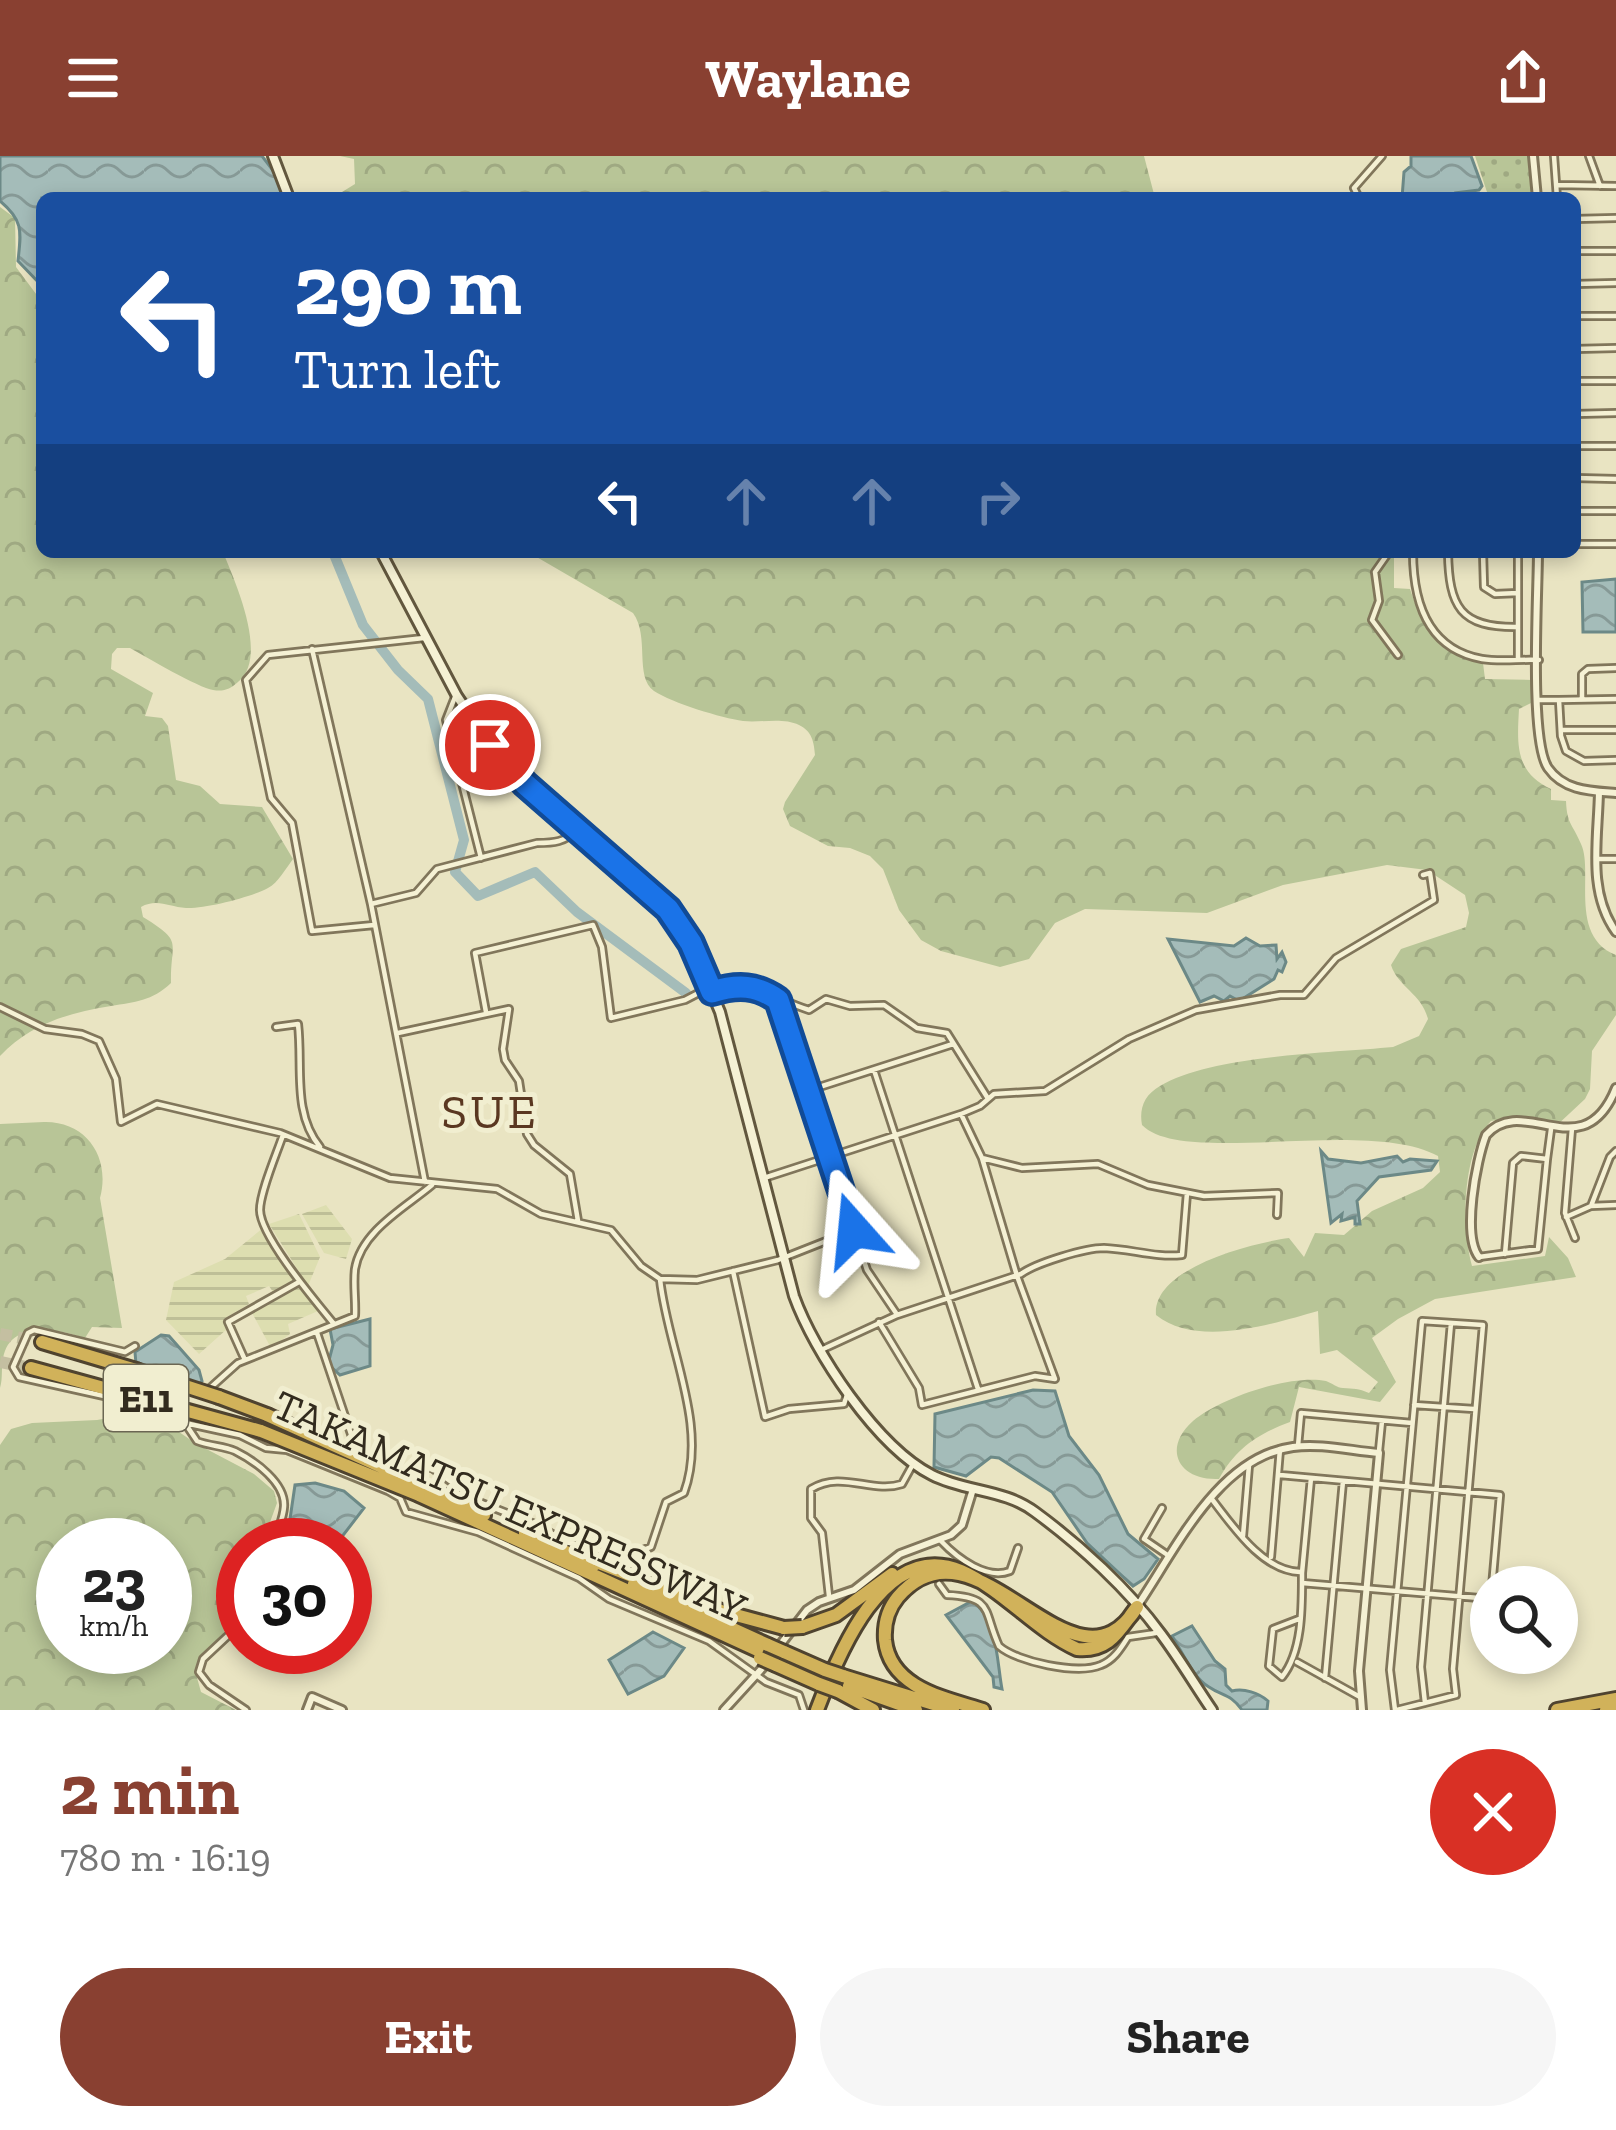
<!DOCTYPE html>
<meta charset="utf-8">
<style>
:root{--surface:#fff;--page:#f6f6f6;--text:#222;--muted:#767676;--accent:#894031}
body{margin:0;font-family:"Zilla Slab",serif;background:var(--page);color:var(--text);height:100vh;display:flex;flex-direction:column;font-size:45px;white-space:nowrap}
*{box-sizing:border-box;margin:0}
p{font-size:39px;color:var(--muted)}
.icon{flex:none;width:66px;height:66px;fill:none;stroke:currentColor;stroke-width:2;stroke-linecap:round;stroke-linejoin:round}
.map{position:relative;height:1554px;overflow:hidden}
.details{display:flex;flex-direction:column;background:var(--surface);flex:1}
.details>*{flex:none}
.top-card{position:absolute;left:36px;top:36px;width:1545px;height:366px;border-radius:18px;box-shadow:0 6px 18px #0003;background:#1a4fa0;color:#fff;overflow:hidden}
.controls{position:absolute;left:1470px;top:1410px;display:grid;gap:24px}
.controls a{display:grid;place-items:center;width:108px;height:108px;border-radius:50%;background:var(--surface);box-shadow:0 6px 18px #0003;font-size:60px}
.speed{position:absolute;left:36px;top:1362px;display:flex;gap:24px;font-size:60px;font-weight:700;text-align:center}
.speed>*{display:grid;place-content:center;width:156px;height:156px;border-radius:50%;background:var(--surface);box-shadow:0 6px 18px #0003;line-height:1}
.speed small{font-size:30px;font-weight:400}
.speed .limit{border:18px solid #d22;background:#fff;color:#111}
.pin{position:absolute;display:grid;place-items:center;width:102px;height:102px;color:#fff;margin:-51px;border:6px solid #fff;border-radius:50%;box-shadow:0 3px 12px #0007}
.me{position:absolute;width:132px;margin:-66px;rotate:342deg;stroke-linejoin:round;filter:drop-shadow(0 0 9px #0008)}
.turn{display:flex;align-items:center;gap:42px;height:252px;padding:0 60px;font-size:54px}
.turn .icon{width:156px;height:156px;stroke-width:2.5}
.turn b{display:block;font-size:84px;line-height:102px}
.lanes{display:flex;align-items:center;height:114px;padding:0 60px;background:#0003;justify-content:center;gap:60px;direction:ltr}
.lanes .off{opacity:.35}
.round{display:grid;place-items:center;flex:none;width:126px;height:126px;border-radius:63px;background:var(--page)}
.overview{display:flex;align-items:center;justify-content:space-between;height:204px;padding:0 60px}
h1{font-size:72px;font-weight:700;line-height:90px;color:var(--accent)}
.primary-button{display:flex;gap:24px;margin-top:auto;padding:24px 60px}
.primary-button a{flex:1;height:138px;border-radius:72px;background:var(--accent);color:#fff;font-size:48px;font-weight:700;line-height:138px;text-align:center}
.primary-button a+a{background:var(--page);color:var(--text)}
header{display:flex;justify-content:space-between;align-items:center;height:156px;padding:0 60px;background:var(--accent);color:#fff;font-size:54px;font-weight:700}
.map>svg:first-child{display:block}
.farmland{fill:url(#farmland-rules)}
.grass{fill:url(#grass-dots)}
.forest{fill:url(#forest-crowns);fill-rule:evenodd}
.water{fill:url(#water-waves);stroke:#6c8987;stroke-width:3}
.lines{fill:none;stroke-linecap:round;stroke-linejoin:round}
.river{stroke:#a4bcb9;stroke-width:10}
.motorway-tunnel{stroke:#c4bfa1;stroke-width:12;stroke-dasharray:12 6;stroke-linecap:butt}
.minor-casing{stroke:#81765b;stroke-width:10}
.tertiary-casing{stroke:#81765b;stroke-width:12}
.secondary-casing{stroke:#62573e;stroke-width:14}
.motorway-casing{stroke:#4f432f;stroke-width:18}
.minor{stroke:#f5f1d4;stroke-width:4.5}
.tertiary{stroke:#f5f1d4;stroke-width:6}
.secondary{stroke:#f5f1d4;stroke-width:8}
.motorway{stroke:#d1b25a;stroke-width:12}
.motorway-bridge-casing{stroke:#4f432f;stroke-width:18;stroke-linecap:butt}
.motorway-bridge{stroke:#d1b25a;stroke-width:12}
.route-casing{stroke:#114b97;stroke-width:30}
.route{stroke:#1a73e8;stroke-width:21}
.labels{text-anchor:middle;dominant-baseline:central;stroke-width:10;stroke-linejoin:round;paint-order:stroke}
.shield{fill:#f1eed0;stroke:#6b6653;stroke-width:3}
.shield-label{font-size:39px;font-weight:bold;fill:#322b1e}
.street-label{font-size:42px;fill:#322b1e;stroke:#f1eed0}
.quarter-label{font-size:48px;letter-spacing:3px;fill:#5a3721;stroke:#f1eed0}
</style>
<header><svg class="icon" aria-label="menu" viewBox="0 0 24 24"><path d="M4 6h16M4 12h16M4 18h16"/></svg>Waylane<svg class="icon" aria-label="share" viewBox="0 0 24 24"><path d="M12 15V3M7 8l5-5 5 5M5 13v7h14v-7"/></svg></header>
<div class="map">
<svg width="1616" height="1554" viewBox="0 0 1616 1554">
<defs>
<pattern id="farmland-rules" width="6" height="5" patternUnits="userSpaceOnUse" patternTransform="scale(3)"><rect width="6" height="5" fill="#dddeb0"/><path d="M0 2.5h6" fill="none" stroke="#bebf97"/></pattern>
<pattern id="grass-dots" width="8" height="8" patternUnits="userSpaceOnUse" patternTransform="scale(3)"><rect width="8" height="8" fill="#b8c597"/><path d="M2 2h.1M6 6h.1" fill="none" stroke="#9fa982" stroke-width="1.8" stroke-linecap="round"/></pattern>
<pattern id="forest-crowns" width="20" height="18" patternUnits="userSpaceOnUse" patternTransform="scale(3)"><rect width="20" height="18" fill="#b8c597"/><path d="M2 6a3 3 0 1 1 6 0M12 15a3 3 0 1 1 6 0" fill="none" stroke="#9fa982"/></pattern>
<pattern id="water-waves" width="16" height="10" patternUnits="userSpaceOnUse" patternTransform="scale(3)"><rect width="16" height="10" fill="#a4bcb9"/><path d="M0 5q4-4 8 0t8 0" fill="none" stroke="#869996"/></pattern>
</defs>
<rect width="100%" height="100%" fill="#e9e4c2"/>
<!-- farmland -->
<path class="farmland" d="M 326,1049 L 352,1083 L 346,1103 L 324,1097 L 302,1058 Z
M 299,1058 L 320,1101 L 308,1130 L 269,1068 Z
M 263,1072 L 293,1125 L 273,1136 L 269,1130 L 246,1140 L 249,1148 L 225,1162 L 227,1173 L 199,1198 L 166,1164 L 174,1126 L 225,1103 Z
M 297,1130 L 318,1155 L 288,1168 L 290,1178 L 271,1192 L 251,1155 Z"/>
<!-- grass -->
<path class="grass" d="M 1475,0 L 1529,0 L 1533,42 L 1460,42 L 1483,41 L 1487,36 Z"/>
<!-- forest -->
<path class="forest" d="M 340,0 L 1144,0 L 1155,42 L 345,42 L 342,36 L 355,28 L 354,3 Z
M 0,51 L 15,62 L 16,111 L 42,146 L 42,396 L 223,396 C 236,428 269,501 238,526 C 230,533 224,536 213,534 C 199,532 146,501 130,492 L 117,492 L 112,498 L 111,513 L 153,537 L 145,560 L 162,562 L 168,570 L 176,624 L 200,630 L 220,648 L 262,651 L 293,703 C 286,712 278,727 268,732 C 252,741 205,753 186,752 C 169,751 157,742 141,751 L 143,761 C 185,787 170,784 171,827 C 152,845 135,846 111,850 C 68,857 30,868 0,900 Z
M 528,396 L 1394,396 L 1394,432 L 1410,433 C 1423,473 1441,498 1483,507 L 1485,523 L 1533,524 L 1533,546 L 1519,553 C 1517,589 1515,616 1551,633 L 1551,644 L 1566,645 C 1567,669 1573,668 1581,688 C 1594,715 1568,780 1616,799 L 1616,859 L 1592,895 L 1590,933 L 1585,943 L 1555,971 L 1523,960 L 1491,965 C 1462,995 1461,1071 1472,1110 L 1545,1100 L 1549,1081 L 1568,1102 L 1576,1121 L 1435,1143 L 1398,1163 L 1372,1182 L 1396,1226 L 1380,1246 L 1299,1231 L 1290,1266 C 1258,1278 1236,1292 1219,1323 C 1178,1325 1162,1292 1193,1265 C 1221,1242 1290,1218 1326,1225 C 1332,1227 1337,1232 1343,1232 C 1354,1233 1358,1232 1369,1237 L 1378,1226 L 1337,1194 L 1320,1198 L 1318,1155 C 1272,1168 1197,1192 1156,1159 C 1152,1112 1252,1087 1289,1082 L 1304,1101 L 1315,1077 L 1344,1079 L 1372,1055 L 1423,1032 L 1440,1016 L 1438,1000 C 1366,961 1183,1011 1142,969 C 1139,953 1144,939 1160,930 C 1212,899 1331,897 1393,891 L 1419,880 L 1428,863 C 1422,838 1398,831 1391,809 L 1401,793 L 1466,771 L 1469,757 L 1465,739 L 1427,714 L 1387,709 L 1283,729 L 1207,757 L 1085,753 L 1055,767 L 1029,803 L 1000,811 L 941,795 L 921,784 L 899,754 L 883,713 L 870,700 L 850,692 L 828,690 L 790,670 L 783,653 L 785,646 L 815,599 C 814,586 812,575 799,569 C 783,561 761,567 743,565 C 722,562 672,547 654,535 C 634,521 650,480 633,457 Z
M 44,966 C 86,965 111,1001 100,1042 L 122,1172 L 92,1171 L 85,1182 C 59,1173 9,1163 3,1203 C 1,1213 3,1222 0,1232 L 0,968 Z
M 131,1258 L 156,1260 L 195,1287 L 254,1318 L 274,1335 L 277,1347 L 269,1369 L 269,1389 L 243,1389 C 243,1412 235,1456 224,1476 C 216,1491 204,1504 196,1518 L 201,1536 L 236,1554 L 0,1554 L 0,1289 L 11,1273 L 32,1267 L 97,1264 ZM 63,1389 L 165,1389 L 165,1491 L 63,1491 Z"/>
<!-- water -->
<path class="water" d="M 0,0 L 262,0 L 278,21 L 285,42 L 42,42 L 42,130 L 18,105 C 21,76 24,65 0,45 Z
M 1411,0 L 1471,0 L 1482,30 L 1479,34 L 1455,37 L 1449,42 L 1402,42 L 1404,16 L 1411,10 Z
M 1616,423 L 1616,476 L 1583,476 L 1582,426 Z
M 1246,782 L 1260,790 L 1276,789 L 1277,803 L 1282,796 L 1286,806 L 1282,816 L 1278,814 L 1274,823 L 1239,845 L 1230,840 L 1224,845 L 1214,840 L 1200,846 L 1168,783 L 1234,790 Z
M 1321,995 L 1328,1003 L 1361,1007 L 1397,1000 L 1403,1006 L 1410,1003 L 1437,1005 L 1431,1014 L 1379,1021 L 1357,1045 L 1360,1068 L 1355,1068 L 1355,1061 L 1341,1065 L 1342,1058 L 1331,1067 Z
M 370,1163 L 370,1210 L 340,1219 L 328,1208 L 333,1189 L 330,1173 Z
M 161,1179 L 169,1180 L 199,1214 L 202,1225 L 191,1237 L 137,1220 L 135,1196 Z
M 1033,1234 L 1055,1235 L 1069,1280 L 1099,1319 L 1128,1378 L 1158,1403 L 1144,1423 L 1133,1430 L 1087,1387 L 1052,1336 L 999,1302 L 991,1301 L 966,1320 L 934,1311 L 935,1258 Z
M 315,1327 L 344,1335 L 364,1352 L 341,1382 L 323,1380 L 290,1363 L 295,1329 Z
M 972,1445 C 998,1462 997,1508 1002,1533 L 994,1531 L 993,1521 L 946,1459 Z
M 1192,1470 L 1215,1505 L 1225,1513 L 1226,1529 L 1232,1535 C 1244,1532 1259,1537 1268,1545 L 1267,1554 L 1242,1554 C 1231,1538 1222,1540 1209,1531 C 1193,1522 1182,1495 1172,1480 Z
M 653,1476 L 684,1492 L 664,1520 L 628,1538 L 609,1504 Z"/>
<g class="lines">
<!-- river -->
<path class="river" d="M 333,396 L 363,469 L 398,514 L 428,543 L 464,684 L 455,716 L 478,740 L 535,716 L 577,756 L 686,837"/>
<!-- motorway-tunnel -->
<path class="motorway-tunnel" d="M 0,1178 L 42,1186
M 0,1206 L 31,1212"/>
<!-- minor casing -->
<g class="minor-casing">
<path id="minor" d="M 1554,0 L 1557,42
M 1589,0 L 1600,30
M 1557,29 L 1616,30
M 1359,42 L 1354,32 L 1382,0
M 1575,63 L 1616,62
M 1575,95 L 1616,95
M 1575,128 L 1616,127
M 1575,160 L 1616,160
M 1575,193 L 1616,192
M 1575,225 L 1616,225
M 1575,258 L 1616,257
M 1575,290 L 1616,290
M 1575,322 L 1616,323
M 1575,355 L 1616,355
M 1575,388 L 1616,388
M 1389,396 L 1375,416 L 1379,445 L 1372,464 L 1398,499
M 1413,396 C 1413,445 1427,493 1482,503 C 1500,506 1520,503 1539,504
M 1448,396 C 1449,451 1460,472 1518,471
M 1483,396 L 1484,431 L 1495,438 L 1518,437
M 1518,396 L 1518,503
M 312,493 L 371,748 L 425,1026
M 455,541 L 446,564 L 481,702
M 1582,542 L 1582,518 L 1588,513 L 1616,512
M 1616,543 L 1559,544 L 1561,580 L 1566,595 L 1584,605 L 1616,604
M 1539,544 L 1559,544
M 1562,574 L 1616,574
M 1598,703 L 1616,703
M 371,748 L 416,737 L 437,713 L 537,687 C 554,687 565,686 577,674
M 374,769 L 312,775 L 292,667 L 271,642 L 246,524 L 268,499 L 424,482
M 712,835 C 753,823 771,842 809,854 L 826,843 L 850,850 L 884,849 L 917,872 L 947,877 L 987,941
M 778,844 L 867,1114 L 896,1157
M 0,851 L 45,873 L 82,878 L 99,885 L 116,923 L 121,966 L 157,948 L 280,977 L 390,1022 L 497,1033 L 541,1058 L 611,1074 L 641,1110 L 660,1123 L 697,1124 L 778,1104 L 854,1074
M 486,856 L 475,797 L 593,769 L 602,791 L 611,862 L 685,844 L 710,831
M 276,871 L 298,868 C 303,910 292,957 320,991
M 398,877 L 509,853 L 503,893 L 505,904 L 519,925 L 527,978 L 534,989 L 570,1018 L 578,1065
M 874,914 L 978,1233
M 810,934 L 953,888
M 1572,972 L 1565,1057 L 1575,1082
M 283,979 C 277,997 260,1036 260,1054 C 260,1080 316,1146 334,1168
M 982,1002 L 1022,1012 L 1098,1008 L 1148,1029 L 1204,1040 L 1278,1037 L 1277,1059
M 764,1022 L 961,958 L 980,950 L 994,938 L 1045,935 L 1129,883 L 1196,854 L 1280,839 L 1304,839 L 1336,802 L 1434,744 L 1430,717 L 1423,719
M 1591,1050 L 1616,1049
M 1566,1061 L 1591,1050 L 1610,1001 L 1616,995
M 1505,1098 L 1513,1007 L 1521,1000 L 1547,1003 L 1551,973
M 1479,1101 L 1538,1093 L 1547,1003
M 733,1115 L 765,1261 L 789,1253 L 844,1248 L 848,1236
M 879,1166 L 919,1232 L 922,1249 L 1035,1220 L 1055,1223 L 1017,1120 L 982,1002 L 961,958
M 317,1177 L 357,1296
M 135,1190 L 125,1196 L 34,1174 L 28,1177 L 13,1211 L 19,1221 L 140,1248 L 185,1267 L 240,1279 L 266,1292 L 287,1294 L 388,1335 L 400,1342 L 406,1356 L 478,1376 L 579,1422 L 609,1443 L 709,1485 L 766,1526 L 799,1539 L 804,1554
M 821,1194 L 897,1159 L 1021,1118 C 1036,1107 1085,1092 1104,1092 C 1131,1093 1156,1102 1182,1099 L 1187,1037
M 245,1204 L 228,1166 L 299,1126
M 209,1233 L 238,1207 L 355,1160 C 356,1145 353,1129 355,1113 C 361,1075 406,1051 432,1029
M 1414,1249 L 1474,1253
M 185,1267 L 197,1285 C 209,1290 224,1290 235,1295 C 255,1305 286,1327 284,1351 C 283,1365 276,1375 275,1389
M 1298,1290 L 1301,1257 L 1412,1267
M 1379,1295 L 1382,1265
M 1280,1319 L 1500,1339 L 1492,1431
M 411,1322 L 418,1312 L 432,1312 L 479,1346 L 537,1369 L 566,1386 L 624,1401 L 621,1411
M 1211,1342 C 1232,1369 1262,1415 1300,1416
M 1162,1352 L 1144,1383 L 1169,1400
M 1243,1380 L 1249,1309
M 941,1385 C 958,1403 987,1424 1010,1415 L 1018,1392
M 624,1401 L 651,1391 L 666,1346 L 684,1337 C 709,1269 667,1192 660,1123
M 1271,1401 L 1280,1293
M 1302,1427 L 1491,1443 L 1491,1438
M 939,1428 L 947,1439 C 994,1441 983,1455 999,1490 C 1017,1506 1078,1519 1101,1509 C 1114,1504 1121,1492 1128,1481 L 1156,1477
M 829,1440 L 822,1377 L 811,1362 L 811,1333 C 842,1314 872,1338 902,1328 L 912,1310
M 243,1446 L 234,1474 L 203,1503 L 199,1516 L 209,1529 L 246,1554
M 1299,1463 L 1273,1473 L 1269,1510 L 1282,1521 C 1303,1495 1302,1450 1302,1417 L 1311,1322
M 1297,1506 L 1360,1541
M 1325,1522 L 1343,1325
M 1425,1547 L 1421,1511 L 1451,1167
M 1395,1554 L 1390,1514 L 1422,1165 L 1483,1169 L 1453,1513 L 1456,1539 L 1397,1554"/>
</g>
<!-- tertiary casing -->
<g class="tertiary-casing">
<path id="tertiary" d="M 1533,0 L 1537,42
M 1538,396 C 1538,437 1529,584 1548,612 C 1564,635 1591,635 1616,637
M 1599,636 C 1598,684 1587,736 1616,776
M 1479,1101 C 1462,1080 1476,1005 1486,979 C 1524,936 1583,1014 1616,932
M 1138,1449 C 1176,1393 1218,1301 1293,1291 C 1321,1287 1352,1295 1379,1297 L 1359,1515 L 1362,1554
M 777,1493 L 807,1454 L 819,1446 L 854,1434 L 900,1398 L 951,1379 L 962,1369 L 973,1333
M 307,1554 L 312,1541 L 342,1554
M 724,1554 L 766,1508"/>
</g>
<!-- secondary casing -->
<g class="secondary-casing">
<path id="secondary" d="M 273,0 L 289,42
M 381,396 L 457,540 L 490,589 L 525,628 L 668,753 L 691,787 L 720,856 L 794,1140 C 814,1196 877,1291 932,1319 C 965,1336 1005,1333 1035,1356 C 1080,1389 1128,1433 1161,1478 C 1179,1502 1195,1529 1212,1554"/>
</g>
<!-- motorway casing -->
<g class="motorway-casing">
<path id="motorway" d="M 42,1186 L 136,1214
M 31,1212 L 261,1275
M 219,1241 L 267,1259
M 426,1331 L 484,1359
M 419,1339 L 764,1497
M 525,1377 L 594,1409
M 591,1404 L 721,1455 L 784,1472
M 634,1428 L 768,1489
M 802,1471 L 836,1459 L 892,1418
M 784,1496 L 825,1514
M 776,1509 L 819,1528
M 843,1520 L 953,1554
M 849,1530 L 916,1554
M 838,1535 L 873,1554
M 817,1554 C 837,1501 884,1382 961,1415 C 1004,1434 1035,1474 1077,1493 C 1110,1496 1119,1474 1137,1451 C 1073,1554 977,1349 898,1441 C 888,1453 884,1469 885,1484 C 890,1532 945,1542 983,1554
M 1557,1554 L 1616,1543
M 1606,1554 L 1616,1552"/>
</g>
<!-- minor -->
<use href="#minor" class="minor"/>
<!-- tertiary -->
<use href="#tertiary" class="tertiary"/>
<!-- secondary -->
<use href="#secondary" class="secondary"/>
<!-- motorway -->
<use href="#motorway" class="motorway"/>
<!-- motorway-bridge casing -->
<g class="motorway-bridge-casing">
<path id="motorway-bridge" d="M 136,1214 L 219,1241
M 267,1259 L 426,1331
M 261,1275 L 419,1339
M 784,1472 L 802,1471
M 768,1489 L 784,1496
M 760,1502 L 776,1509
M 825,1514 L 843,1520
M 819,1528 L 838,1535"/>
</g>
<!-- motorway-bridge -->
<use href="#motorway-bridge" class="motorway-bridge"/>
</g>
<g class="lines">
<!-- route casing -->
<g class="route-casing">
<path id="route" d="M 490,589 L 525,628 L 668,753 L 691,787 L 712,836 C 738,828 757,829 778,844 L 854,1074"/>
</g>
<!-- route -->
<use href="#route" class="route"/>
</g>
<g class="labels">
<!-- shield labels -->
<rect class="shield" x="104" y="1209" width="84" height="66" rx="9"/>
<g class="shield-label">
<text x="146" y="1242">E11</text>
</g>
<!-- street labels -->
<g class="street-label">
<text transform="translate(510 1350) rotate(24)">TAKAMATSU EXPRESSWAY</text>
</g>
<!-- quarter labels -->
<g class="quarter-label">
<text x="490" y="955">SUE</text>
</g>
</g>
</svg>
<div class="controls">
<a><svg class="icon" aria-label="search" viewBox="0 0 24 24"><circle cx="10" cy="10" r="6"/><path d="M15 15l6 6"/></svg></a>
</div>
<div class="speed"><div>23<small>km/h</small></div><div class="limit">30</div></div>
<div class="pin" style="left:490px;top:589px;background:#d93025"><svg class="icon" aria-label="arrive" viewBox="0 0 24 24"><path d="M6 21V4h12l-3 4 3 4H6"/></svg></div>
<svg class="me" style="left:854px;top:1074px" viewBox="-20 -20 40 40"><path d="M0-17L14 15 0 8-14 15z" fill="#1a73e8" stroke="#fff" stroke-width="4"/></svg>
<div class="top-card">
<div class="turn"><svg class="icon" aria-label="left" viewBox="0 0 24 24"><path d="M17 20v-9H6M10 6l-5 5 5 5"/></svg><div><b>290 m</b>Turn left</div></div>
<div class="lanes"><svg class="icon" aria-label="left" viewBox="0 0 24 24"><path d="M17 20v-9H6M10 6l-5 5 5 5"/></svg><svg class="icon off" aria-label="ahead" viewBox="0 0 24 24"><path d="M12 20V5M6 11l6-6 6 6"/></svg><svg class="icon off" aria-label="ahead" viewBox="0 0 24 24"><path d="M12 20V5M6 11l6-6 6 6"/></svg><svg class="icon off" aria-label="right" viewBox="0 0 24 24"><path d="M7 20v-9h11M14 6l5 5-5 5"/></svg></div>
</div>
</div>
<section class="details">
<div class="overview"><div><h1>2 min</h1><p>780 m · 16:19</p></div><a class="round" style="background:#d93025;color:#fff"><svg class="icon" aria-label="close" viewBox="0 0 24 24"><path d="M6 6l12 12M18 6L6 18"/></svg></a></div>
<div class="primary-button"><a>Exit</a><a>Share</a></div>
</section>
